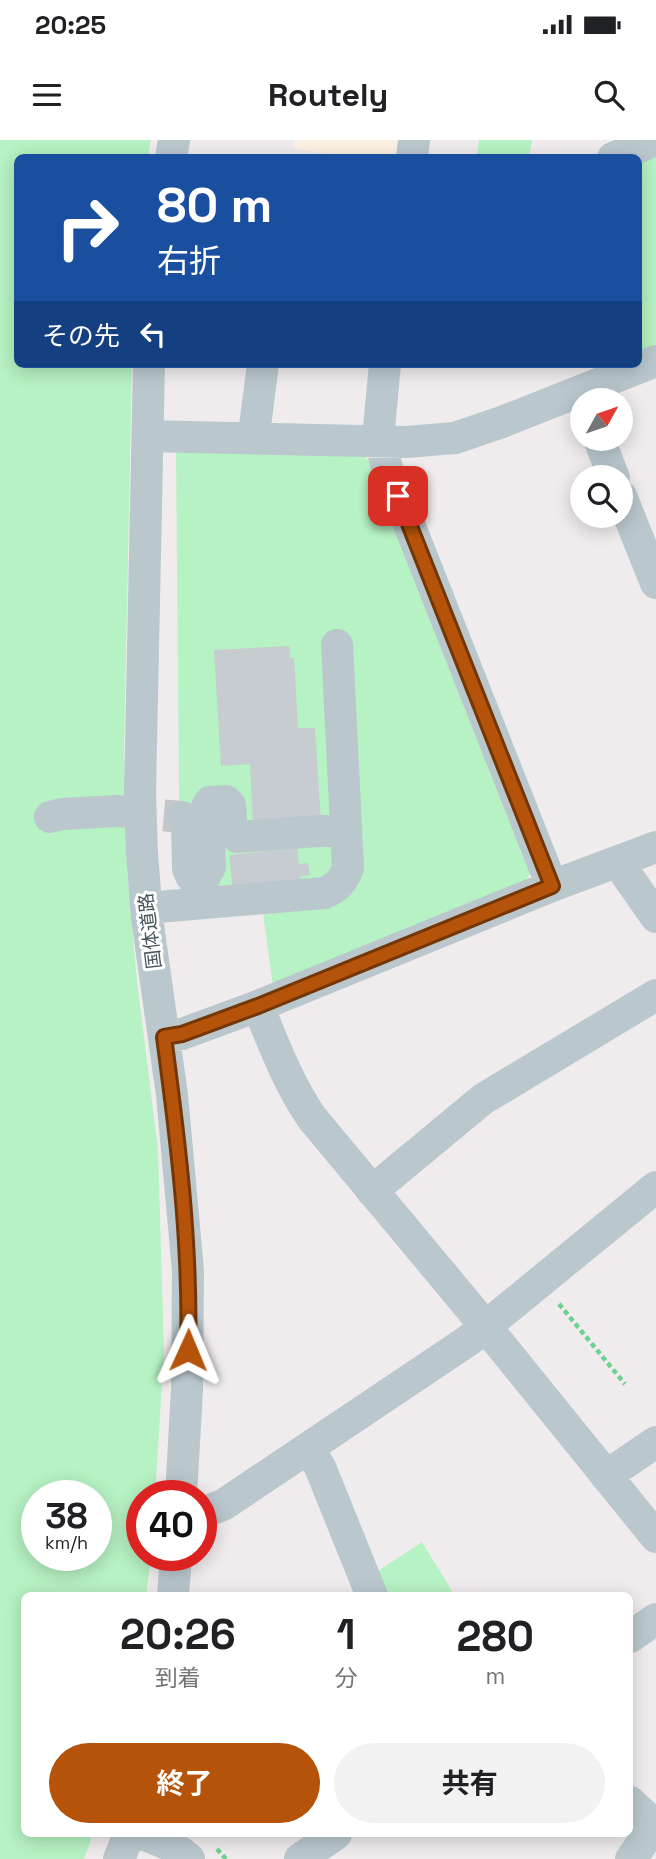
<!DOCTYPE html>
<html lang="ja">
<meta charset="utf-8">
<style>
:root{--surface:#fff;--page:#f2f2f2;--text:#202124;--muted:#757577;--accent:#b45309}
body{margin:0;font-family:"Space Grotesk","Noto Sans JP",sans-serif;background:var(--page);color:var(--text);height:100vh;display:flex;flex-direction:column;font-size:26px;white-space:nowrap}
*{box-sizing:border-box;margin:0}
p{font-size:23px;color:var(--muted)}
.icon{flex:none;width:38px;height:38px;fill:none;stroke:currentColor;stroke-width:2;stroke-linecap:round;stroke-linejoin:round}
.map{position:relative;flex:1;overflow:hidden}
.drawer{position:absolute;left:21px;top:1452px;width:612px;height:245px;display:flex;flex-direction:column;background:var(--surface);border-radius:10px;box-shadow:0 4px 18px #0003}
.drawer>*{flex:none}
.hud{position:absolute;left:14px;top:14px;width:628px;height:214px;border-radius:10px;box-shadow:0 4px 18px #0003;background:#1a4fa0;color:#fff;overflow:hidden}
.needle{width:46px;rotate:50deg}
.tools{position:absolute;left:570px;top:248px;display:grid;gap:14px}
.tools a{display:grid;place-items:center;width:63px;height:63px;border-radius:50%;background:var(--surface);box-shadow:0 4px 18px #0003;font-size:35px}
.speed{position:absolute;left:21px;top:1340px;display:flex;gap:14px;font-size:35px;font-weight:700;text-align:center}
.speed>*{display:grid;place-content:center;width:91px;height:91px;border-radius:50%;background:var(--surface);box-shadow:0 4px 18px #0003;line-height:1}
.speed small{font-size:18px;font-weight:400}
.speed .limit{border:10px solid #d22;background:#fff;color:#111}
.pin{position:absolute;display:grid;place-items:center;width:60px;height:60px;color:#fff;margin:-30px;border-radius:14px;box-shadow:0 4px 10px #0006}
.me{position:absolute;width:77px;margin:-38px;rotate:1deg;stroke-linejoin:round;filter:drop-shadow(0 0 5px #0008)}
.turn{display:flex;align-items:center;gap:24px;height:147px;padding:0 28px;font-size:32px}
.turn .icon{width:91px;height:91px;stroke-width:2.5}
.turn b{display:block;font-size:49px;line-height:60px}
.then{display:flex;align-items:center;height:66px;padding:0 28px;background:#0003;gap:14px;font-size:26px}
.eta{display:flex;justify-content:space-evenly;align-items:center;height:119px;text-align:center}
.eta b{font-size:42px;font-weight:700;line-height:49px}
.button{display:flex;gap:14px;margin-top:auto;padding:14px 28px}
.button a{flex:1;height:80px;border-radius:42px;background:var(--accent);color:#fff;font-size:28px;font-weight:700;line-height:80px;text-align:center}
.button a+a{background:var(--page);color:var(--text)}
.status{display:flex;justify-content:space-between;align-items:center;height:49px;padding:0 35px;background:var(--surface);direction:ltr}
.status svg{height:19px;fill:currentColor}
header{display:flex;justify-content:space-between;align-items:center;height:91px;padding:0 28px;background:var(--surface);font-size:32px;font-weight:700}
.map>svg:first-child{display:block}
.commercial{fill:#fdf1e3}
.green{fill:#b6f2c3;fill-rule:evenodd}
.building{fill:#c6ccd0}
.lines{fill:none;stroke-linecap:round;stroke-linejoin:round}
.minor-tunnel{stroke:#c5c6c9;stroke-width:32;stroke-dasharray:32 16;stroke-linecap:butt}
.path{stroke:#6bd38d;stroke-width:4.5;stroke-dasharray:5 3.5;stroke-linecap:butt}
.minor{stroke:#bac8ce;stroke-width:32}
.route-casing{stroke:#753606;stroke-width:18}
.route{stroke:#b45309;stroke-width:12}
.labels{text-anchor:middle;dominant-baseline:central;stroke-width:6;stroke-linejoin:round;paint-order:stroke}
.street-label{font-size:19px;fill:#44545c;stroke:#fff}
</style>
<div class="status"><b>20:25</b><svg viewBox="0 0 49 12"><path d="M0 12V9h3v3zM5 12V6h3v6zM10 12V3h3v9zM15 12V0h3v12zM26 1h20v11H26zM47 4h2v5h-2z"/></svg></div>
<header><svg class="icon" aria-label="menu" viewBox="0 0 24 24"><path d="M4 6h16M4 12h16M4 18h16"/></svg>Routely<svg class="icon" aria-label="search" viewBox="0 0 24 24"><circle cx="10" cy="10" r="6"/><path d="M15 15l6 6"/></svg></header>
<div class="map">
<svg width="656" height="1719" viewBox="0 0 656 1719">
<rect width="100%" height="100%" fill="#f0eced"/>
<!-- commercial -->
<path class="commercial" d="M 295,0 L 402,0 L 400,17 L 353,17 L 294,9 Z"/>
<!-- green -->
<path class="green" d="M 0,0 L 151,0 L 148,17 L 18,18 L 18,224 L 132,224 L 124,609 L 127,730 L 137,841 L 158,1010 L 164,1212 L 155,1356 L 142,1356 L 142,1416 L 151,1416 L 146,1456 L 24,1456 L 24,1694 L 93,1694 L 84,1719 L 0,1719 ZM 37,1356 L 96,1356 L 96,1416 L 37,1416 Z
M 479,0 L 532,0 L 529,17 L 501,18 L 477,15 Z
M 656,12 L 656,207 L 639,213 L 639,19 Z
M 176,309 L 365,317 L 371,323 L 533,727 L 524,745 L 273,846 L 263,773 L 180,776 Z
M 422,1402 L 455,1456 L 385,1456 L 375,1433 Z"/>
<!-- building -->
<path class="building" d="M 289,506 L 290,518 L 294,518 L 298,588 L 315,588 L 321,682 L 253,686 L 250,624 L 221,626 L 214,510 Z
M 297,708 L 299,724 L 308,723 L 310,735 L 300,736 L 301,744 L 233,751 L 229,715 Z"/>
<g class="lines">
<!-- minor-tunnel -->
<path class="minor-tunnel" d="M 116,671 L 182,677"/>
<!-- path -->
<path class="path" d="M 559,1164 L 625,1244
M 217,1709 L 226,1719"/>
<!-- minor -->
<path class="minor" d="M 171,18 L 174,0
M 412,18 L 414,0
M 613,18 L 656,0
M 149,224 L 140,653 L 142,713 L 147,778 L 172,955 L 188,1131 L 187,1250 L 181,1356
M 385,224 L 379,288 L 380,301 L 388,331 L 552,746
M 148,296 L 406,302 L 455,298 L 502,282 L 656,221
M 256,298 L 255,286 L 263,224
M 599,299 L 614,338
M 621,356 L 656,443
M 50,677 L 62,674 L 116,671
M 182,677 L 187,681 L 188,729 L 191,736 L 197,738 L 205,736 L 210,727 L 207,666 L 210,662 L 226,661 L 230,665 L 232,693 L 237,697 L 346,689
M 622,720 L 626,734 L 656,777
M 146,768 L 324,753 C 337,748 343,741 348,728 L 337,505
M 258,866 C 274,905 288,943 312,978 L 486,1187 L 656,1397
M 164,897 L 182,894 L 258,866 L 552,746 L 656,707
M 372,1051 L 483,959 L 656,855
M 309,1309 L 320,1327 L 372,1456
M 606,1336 L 656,1302
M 201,1373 L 223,1365 L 469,1200 L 656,1047
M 173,1456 L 176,1416
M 630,1497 L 656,1479
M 630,1662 L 656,1686
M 143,1694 L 174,1707 L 189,1719
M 119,1719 L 129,1694
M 300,1719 L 336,1694
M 631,1719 L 655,1685"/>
</g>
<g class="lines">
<!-- route casing -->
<g class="route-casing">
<path id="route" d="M 188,1210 C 191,1105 178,1001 164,897 L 182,894 L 258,866 L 552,746 L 398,356"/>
</g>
<!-- route -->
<use href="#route" class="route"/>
</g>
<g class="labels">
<!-- street labels -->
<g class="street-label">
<text transform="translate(150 791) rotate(-97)">国体道路</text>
</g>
</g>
</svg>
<div class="tools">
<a><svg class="needle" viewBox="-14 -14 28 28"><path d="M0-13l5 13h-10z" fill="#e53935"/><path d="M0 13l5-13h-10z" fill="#757577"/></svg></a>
<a><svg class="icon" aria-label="search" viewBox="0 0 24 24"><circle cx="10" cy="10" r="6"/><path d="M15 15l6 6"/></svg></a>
</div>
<div class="speed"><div>38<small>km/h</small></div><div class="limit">40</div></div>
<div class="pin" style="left:398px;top:356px;background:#d93025"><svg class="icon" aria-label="arrive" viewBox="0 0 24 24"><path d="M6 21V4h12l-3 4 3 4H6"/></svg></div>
<svg class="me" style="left:188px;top:1210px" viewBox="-20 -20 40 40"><path d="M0-17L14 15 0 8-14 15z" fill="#b45309" stroke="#fff" stroke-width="4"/></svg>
<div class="hud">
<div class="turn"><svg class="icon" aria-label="right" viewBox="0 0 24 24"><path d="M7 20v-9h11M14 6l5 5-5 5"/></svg><div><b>80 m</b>右折</div></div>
<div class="then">その先<svg class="icon" aria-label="left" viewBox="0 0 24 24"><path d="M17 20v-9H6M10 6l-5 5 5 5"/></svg></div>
</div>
<section class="drawer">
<div class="eta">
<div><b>20:26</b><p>到着</p></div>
<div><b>1</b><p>分</p></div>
<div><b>280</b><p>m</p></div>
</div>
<div class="button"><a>終了</a><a>共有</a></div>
</section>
</div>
